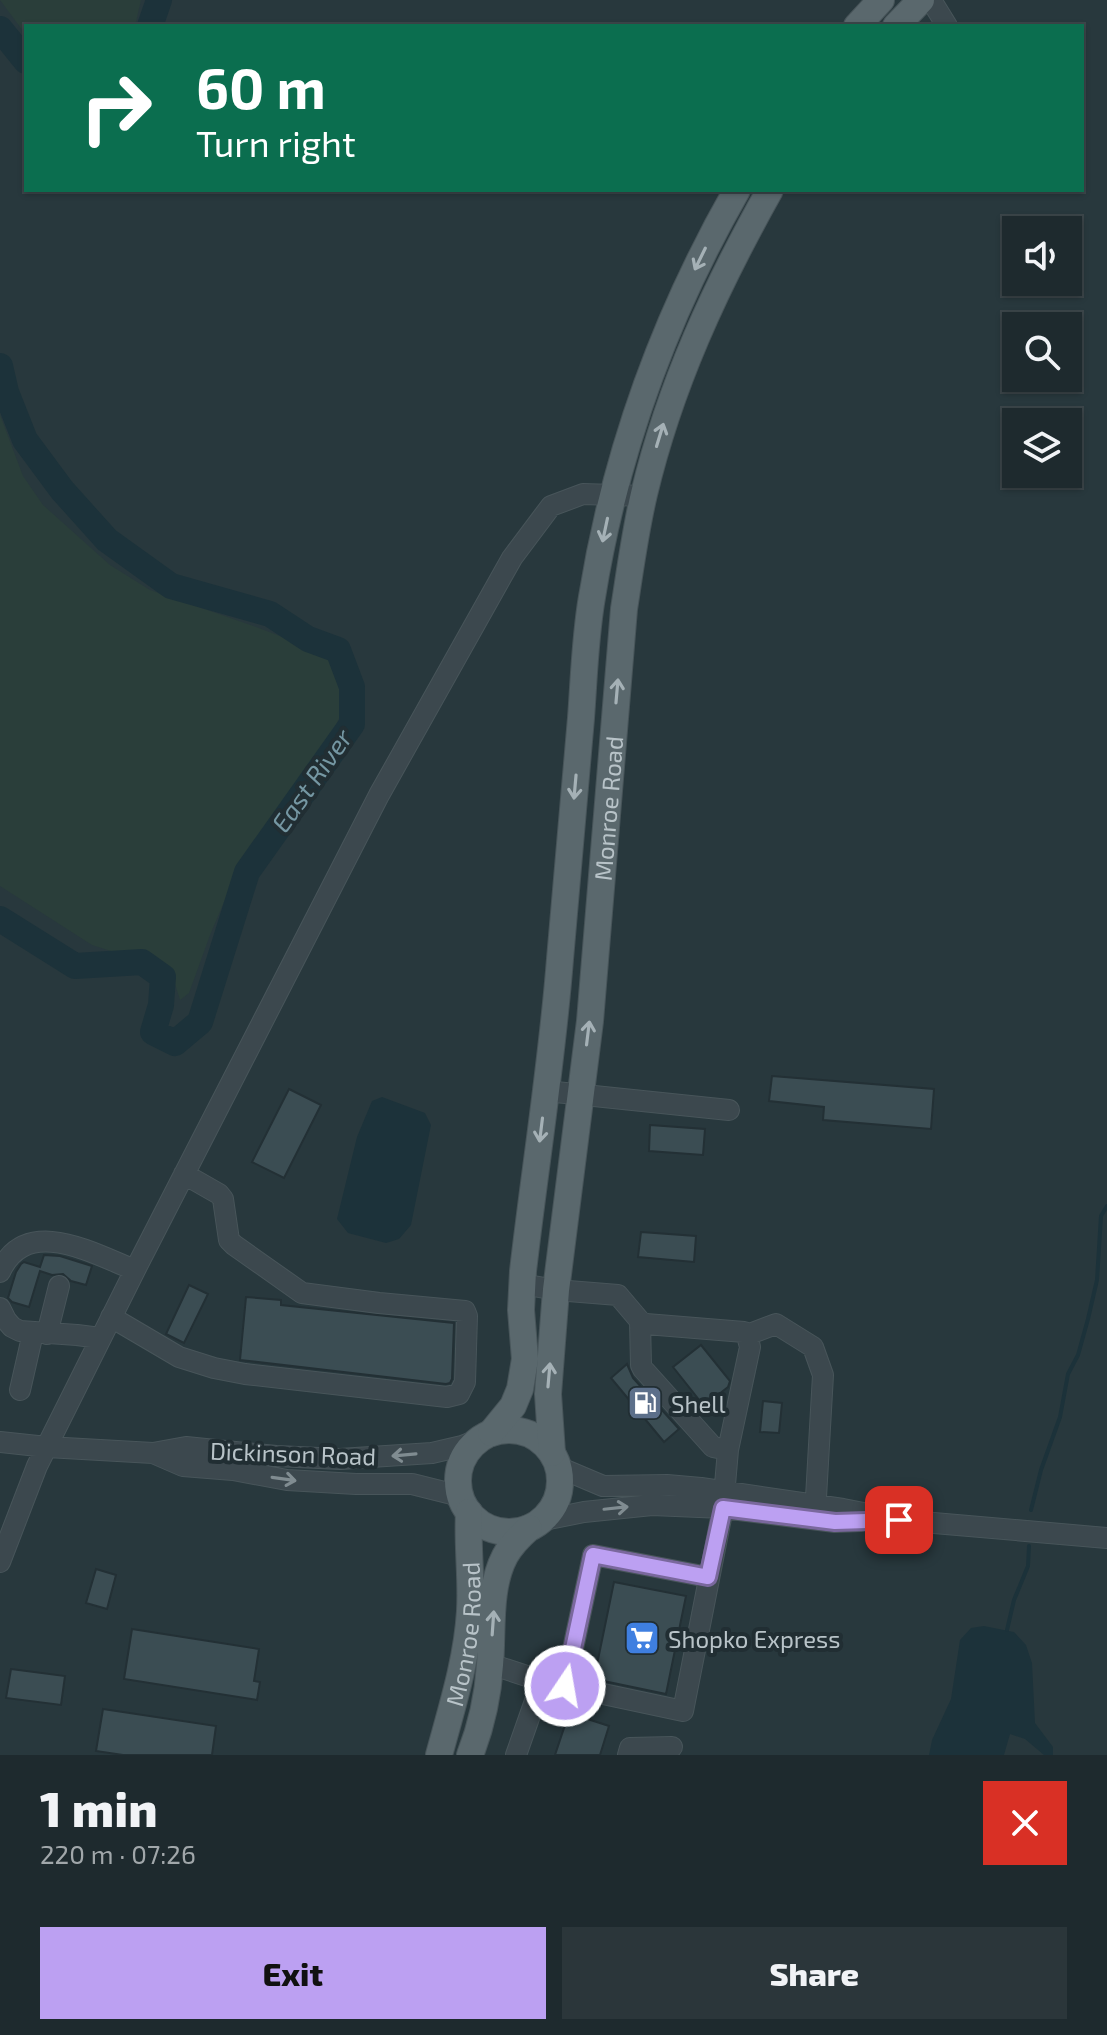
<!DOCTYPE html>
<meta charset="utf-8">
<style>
:root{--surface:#1e2a2e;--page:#2b363a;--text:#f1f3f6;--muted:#a1a7aa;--line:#3c464a;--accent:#bca0f2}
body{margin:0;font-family:"Exo 2",sans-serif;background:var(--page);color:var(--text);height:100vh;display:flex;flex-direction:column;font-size:30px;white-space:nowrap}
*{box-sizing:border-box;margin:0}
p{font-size:26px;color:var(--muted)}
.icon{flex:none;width:44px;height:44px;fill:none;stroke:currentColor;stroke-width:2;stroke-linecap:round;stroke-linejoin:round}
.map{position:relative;height:1755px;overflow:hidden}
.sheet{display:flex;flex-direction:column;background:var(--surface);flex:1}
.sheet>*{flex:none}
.hud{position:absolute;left:24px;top:24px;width:1060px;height:168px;border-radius:0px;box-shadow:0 2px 6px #0004,0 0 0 2px var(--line);background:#0b6e4f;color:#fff;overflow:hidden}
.controls{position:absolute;left:1002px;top:216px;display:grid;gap:16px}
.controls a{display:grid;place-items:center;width:80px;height:80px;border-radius:0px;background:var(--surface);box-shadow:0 2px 6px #0004,0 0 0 2px var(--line);font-size:40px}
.pin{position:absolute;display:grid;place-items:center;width:68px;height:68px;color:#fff;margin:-34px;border-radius:16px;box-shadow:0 4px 12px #0006}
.me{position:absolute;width:88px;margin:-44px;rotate:12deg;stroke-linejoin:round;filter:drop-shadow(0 0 6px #0008)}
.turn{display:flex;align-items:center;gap:28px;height:168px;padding:0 40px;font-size:36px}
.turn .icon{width:104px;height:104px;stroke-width:2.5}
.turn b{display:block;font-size:56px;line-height:68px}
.round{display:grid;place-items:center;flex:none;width:84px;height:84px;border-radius:0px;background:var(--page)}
.headline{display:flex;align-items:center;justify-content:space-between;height:136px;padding:0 40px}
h1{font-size:48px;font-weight:800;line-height:60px}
.primary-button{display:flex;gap:16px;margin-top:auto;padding:16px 40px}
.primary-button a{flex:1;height:92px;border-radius:0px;background:var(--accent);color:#111;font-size:32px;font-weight:800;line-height:92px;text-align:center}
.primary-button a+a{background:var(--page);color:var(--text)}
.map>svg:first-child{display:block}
.green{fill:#2a3e3a}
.water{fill:#1c323a}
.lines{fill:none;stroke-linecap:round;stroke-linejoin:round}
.stream{stroke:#1c323a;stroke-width:4}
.river{stroke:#1c323a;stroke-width:26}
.building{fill:#3b4d53;stroke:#233035;stroke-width:2}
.minor-casing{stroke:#48555a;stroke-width:22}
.major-casing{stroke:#48555a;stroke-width:28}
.minor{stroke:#3c484e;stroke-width:20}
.major{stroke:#5a686d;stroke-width:26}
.oneway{stroke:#a5b1b6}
.oneway2{stroke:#808c91}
.route-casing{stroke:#7a689d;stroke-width:20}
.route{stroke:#bca0f2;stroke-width:14}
.labels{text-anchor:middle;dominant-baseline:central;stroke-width:8;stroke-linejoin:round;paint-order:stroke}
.street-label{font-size:24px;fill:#b8c3c8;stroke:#212e33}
.poi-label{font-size:24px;fill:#b8c3c8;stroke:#212e33;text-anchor:start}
.water-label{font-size:26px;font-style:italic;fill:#7597a3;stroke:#212e33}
</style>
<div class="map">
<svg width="1107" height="1755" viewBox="0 0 1107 1755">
<rect width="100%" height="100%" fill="#28383d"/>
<!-- green -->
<path class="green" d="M 0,0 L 141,0 L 135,26 L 26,26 L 26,35 Z
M 0,415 L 23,476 L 43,505 L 110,565 L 150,590 L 256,627 L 319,651 L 332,663 L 343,690 L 341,713 L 333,733 L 238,869 L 210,935 L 189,993 L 180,1000 L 171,971 L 159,960 L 147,955 L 117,953 L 92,945 L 0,886 Z"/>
<!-- water -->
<path class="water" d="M 382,1097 L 425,1113 L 431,1125 L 411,1225 L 399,1239 L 386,1243 L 348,1233 L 337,1219 L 357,1137 L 372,1101 Z
M 984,1626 L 1014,1632 L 1026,1645 L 1032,1663 L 1035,1723 L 1053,1747 L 1053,1755 L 1044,1755 L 1025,1739 L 1010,1734 L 1004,1755 L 929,1755 L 932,1740 L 951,1699 L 960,1640 L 971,1628 Z"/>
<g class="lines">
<!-- stream -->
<path class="stream" d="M 1031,1510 L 1041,1470 L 1060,1417 L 1068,1374 L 1078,1355 L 1088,1319 L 1097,1280 L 1101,1216 L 1107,1206
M 1007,1630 L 1014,1600 L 1028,1566 L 1029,1546"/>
<!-- river -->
<path class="river" d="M 150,26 L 159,0
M 0,29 L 26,61
M 0,366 L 6,392 L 25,440 L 62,490 L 107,540 L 171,586 L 270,614 L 308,639 L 338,650 L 352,687 L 352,724 L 247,872 L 200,1022 L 175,1043 L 153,1032 L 161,1005 L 163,977 L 142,962 L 75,966 L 0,919"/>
</g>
<!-- building -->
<path class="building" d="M 772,1076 L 934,1089 L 931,1129 L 823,1120 L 824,1107 L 769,1101 Z
M 289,1089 L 321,1105 L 284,1178 L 252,1162 Z
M 650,1125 L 705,1129 L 703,1155 L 649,1151 Z
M 641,1232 L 696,1236 L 694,1262 L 638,1257 Z
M 44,1255 L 60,1256 L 92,1266 L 86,1285 L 71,1281 L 63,1274 L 52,1275 L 40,1271 L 29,1307 L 12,1302 L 8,1298 L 16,1272 L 21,1264 L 24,1262 L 40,1267 Z
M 189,1285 L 208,1294 L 184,1343 L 166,1334 Z
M 246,1297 L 281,1300 L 281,1305 L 454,1323 L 452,1379 L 450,1383 L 446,1384 L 240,1360 Z
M 701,1345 L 730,1381 L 728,1387 L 704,1406 L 673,1367 Z
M 627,1364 L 633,1378 L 679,1429 L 664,1442 L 611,1378 Z
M 763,1401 L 782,1403 L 779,1433 L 760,1432 Z
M 96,1569 L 116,1575 L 107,1609 L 86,1603 Z
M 614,1582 L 686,1596 L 666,1694 L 594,1679 Z
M 132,1629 L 259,1649 L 254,1681 L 260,1682 L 257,1700 L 124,1679 Z
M 11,1669 L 65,1676 L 61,1705 L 6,1698 Z
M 103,1709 L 216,1726 L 212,1755 L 123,1755 L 96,1751 Z
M 569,1713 L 609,1726 L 600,1755 L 555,1755 Z"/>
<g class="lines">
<!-- minor casing -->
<g class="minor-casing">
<path id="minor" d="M 931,0 L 947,26
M 546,1091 L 729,1110
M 0,1272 C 26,1214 94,1254 135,1270
M 0,1308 L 6,1320 L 12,1327 L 20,1331 L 77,1335 L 100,1338
M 111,1317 L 179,1357 L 214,1368 L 245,1374 L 447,1397 L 459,1394 L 465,1382 L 467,1316 L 465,1311 L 379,1303 L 302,1293 L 234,1245 L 229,1240 L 223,1199 L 219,1194 L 184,1174
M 640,1321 L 641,1365 L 643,1369 L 713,1447 L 728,1450
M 47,1334 L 59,1286
M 747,1335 L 776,1324 L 813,1347 L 823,1375 L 815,1515
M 20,1390 L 33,1333
M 0,1442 L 47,1447 L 153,1453 L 186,1447 L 276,1456 L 340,1459 L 432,1453 L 462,1446 L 480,1439
M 153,1453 L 183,1466 L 233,1470 L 287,1480 L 356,1484 L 412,1484 L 460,1496
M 558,1467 L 603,1486 L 667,1485 L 701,1488 L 843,1509 L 899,1520 L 1107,1538
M 539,1521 L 584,1512 L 652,1505 L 723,1508 L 835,1522 L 861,1521
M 0,1562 L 37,1466 L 135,1270 L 379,795 L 512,558 L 551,506 L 583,494 L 644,496
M 490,1664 L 542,1681 L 683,1711 L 723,1508 L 728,1450 L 750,1347 L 747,1335 L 744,1332 L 646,1324 L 640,1321 L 618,1295 L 556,1290 L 522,1284
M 565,1686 L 593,1555 L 708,1577
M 516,1755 L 542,1681
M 628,1755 L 630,1748 L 672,1747"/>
</g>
<!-- major casing -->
<g class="major-casing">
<g id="major">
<path d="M 857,26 L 881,0"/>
<path d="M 896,26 L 921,0"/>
<circle cx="509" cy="1481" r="51"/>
<path d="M 491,1433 L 513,1406 L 520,1389 L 525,1359 L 521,1310 L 523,1271 C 535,1167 552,1063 560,959 C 567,879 574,798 581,718 C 584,678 585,637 592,597 C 615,454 665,316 737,190"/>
<path id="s1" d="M 552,1453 L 548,1394 L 556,1290 L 590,1021 L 624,609 C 630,571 635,532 644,494 C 670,385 715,288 770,190"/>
<path id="s2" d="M 439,1755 C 452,1707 467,1660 470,1611 C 472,1578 467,1545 469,1512"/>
<path d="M 470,1755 C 481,1727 488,1695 490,1665 C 493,1630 488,1588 505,1556 C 511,1545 520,1536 529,1528"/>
</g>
</g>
<!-- minor -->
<use href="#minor" class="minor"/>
<!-- major -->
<use href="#major" class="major"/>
</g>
<!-- one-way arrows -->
<defs><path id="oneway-shaft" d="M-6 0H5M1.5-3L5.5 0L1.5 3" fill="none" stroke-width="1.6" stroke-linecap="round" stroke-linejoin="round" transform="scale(2)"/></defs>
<g class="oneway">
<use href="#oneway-shaft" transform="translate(700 259) rotate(116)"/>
<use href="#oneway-shaft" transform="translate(660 435) rotate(-73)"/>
<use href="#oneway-shaft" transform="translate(605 530) rotate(102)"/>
<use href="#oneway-shaft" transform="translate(617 691) rotate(-85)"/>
<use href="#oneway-shaft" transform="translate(575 787) rotate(95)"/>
<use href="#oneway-shaft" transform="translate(588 1033) rotate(-83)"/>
<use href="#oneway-shaft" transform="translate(541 1130) rotate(97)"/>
<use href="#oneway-shaft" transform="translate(549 1375) rotate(-85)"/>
<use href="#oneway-shaft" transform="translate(493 1623) rotate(-86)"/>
</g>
<g class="oneway2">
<use href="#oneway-shaft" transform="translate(404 1455) rotate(175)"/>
<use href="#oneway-shaft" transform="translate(284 1479) rotate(8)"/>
<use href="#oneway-shaft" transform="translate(616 1508) rotate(-6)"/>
</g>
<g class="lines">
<!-- route casing -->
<g class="route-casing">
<path id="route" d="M 565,1686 L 593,1555 L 708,1577 L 723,1508 L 835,1522 L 899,1520"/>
</g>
<!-- route -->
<use href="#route" class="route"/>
</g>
<!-- icons -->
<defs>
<g id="fuel-square" transform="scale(1.8)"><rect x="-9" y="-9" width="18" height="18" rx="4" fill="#5c6f8a" stroke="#212e33"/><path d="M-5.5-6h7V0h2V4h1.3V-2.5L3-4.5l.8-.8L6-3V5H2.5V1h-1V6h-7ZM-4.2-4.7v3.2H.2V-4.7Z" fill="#fff"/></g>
<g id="supermarket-square" transform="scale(1.8)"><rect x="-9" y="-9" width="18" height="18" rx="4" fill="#3f7fe0" stroke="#212e33"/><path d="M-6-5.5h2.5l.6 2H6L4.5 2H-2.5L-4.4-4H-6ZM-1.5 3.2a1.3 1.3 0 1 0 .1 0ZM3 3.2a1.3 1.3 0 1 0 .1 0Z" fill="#fff"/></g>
</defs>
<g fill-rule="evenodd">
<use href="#fuel-square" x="645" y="1403"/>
<use href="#supermarket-square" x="642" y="1638"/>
</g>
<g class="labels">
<!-- street labels -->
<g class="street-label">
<text stroke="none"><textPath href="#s1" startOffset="648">Monroe Road</textPath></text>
<text transform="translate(293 1453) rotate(2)">Dickinson Road</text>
<text stroke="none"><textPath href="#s2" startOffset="124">Monroe Road</textPath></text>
</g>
<!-- poi labels -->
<g class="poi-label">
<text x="671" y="1403">Shell</text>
<text x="668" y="1638">Shopko Express</text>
</g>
<!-- water labels -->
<g class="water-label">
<text transform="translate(311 780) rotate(-55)">East River</text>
</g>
</g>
</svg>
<div class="controls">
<a><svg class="icon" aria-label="sound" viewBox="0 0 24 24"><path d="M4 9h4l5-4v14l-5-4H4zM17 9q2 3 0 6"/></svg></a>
<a><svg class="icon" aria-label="search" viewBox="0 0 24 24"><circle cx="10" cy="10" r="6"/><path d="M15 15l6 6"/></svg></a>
<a><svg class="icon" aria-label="layers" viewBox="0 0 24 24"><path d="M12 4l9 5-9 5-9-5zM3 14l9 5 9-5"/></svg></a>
</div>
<div class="pin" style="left:899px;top:1520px;background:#d93025"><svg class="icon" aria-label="arrive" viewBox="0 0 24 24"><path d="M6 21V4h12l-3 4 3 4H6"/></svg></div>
<svg class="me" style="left:565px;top:1686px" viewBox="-20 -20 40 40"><circle r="17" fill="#bca0f2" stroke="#fff" stroke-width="3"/><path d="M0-11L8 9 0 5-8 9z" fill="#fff"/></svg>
<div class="hud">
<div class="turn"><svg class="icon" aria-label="right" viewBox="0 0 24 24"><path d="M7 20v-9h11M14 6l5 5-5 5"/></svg><div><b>60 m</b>Turn right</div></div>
</div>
</div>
<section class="sheet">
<div class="headline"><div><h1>1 min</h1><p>220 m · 07:26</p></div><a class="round" style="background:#d93025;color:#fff"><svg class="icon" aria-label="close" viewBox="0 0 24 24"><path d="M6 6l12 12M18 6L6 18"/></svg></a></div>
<div class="primary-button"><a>Exit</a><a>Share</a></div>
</section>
